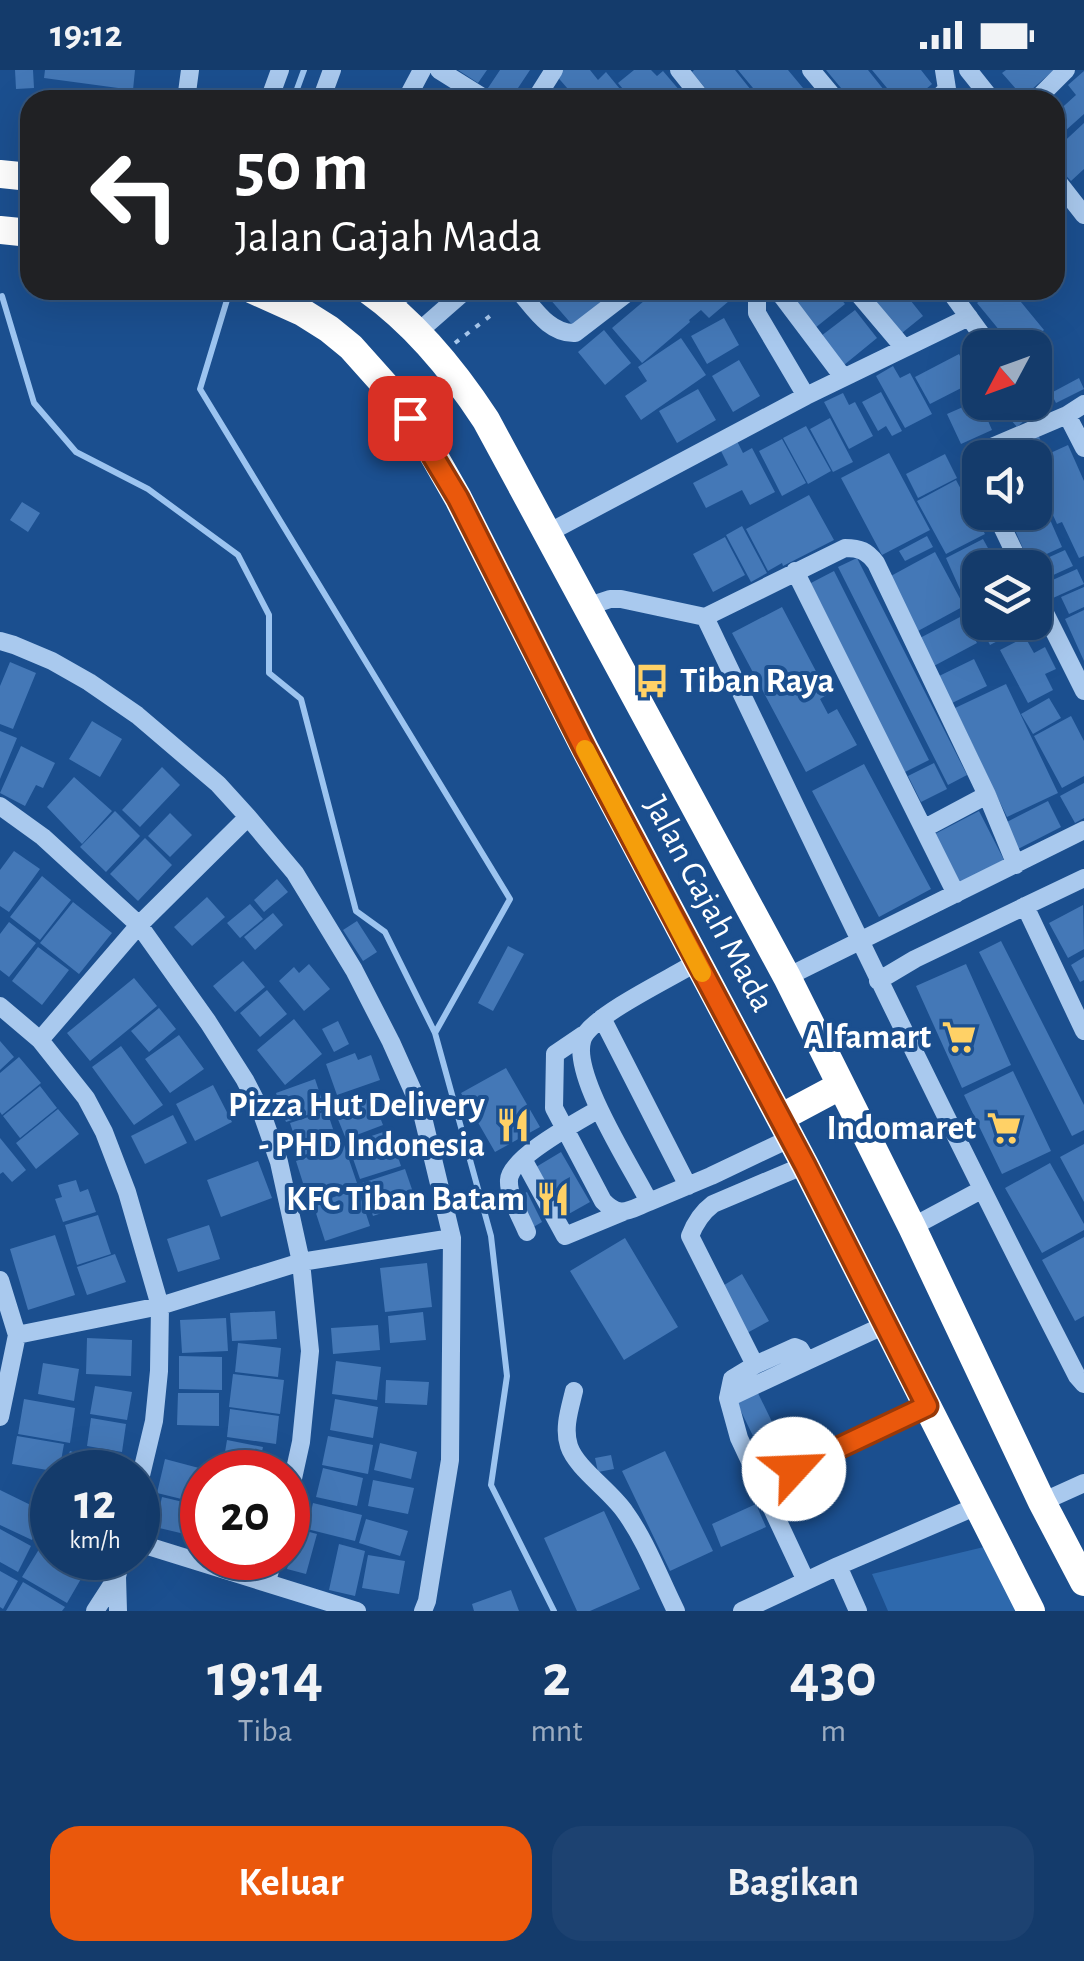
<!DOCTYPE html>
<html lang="id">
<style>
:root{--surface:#143b6b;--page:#1d4271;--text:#f1f3f6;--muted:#9dadc1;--line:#33557e;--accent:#ea580c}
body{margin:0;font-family:"Alegreya Sans",sans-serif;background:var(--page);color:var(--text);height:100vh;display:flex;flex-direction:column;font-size:38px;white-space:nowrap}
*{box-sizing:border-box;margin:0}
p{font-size:32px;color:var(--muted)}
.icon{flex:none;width:55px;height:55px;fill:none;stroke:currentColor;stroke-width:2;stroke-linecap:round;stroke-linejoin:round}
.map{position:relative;height:1541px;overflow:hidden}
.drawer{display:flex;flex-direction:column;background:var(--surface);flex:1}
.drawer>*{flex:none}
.banner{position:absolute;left:20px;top:20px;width:1045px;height:210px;border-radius:30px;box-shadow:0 10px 40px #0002,0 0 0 2px var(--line);background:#202124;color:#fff;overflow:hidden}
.needle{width:65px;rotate:229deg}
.controls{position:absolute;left:962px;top:260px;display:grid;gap:20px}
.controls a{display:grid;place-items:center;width:90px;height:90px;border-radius:20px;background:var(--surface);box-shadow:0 10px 40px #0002,0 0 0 2px var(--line);font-size:50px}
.speed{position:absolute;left:30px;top:1380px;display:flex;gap:20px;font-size:50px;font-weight:700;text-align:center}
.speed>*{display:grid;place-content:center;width:130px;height:130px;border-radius:50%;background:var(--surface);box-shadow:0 10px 40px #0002,0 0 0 2px var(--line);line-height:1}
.speed small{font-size:25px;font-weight:400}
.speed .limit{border:15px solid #d22;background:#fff;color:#111}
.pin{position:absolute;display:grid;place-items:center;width:85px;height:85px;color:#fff;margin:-42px;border-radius:20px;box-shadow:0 5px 15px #0006}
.me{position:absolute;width:110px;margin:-55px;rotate:65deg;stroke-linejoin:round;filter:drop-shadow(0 0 8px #0008)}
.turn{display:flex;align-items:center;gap:35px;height:210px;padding:0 50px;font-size:45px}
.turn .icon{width:130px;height:130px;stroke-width:2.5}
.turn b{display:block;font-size:70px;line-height:85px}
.eta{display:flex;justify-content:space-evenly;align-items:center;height:170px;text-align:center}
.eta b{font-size:60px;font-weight:700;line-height:70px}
.button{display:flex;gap:20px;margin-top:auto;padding:20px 50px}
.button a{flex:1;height:115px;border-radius:30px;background:var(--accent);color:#fff;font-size:40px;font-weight:700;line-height:115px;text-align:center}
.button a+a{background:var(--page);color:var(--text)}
.status{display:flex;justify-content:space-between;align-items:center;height:70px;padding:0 50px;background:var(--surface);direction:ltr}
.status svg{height:28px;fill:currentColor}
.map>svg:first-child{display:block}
.green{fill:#2e69ad}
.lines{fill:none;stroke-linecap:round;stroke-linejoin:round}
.stream{stroke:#9cc4f0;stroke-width:6}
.building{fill:#4478b7}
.path{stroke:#a9c9ee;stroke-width:4;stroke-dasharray:5 8;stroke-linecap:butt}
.minor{stroke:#a9c9ee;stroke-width:18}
.highway{stroke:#fff;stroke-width:28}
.route-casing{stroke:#983908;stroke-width:25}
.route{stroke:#ea580c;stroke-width:18}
.slow{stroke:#f59e0b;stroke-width:18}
.labels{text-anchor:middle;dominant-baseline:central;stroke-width:8;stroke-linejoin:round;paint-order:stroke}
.poi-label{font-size:35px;font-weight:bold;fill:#fff;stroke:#1b4f8f;text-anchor:end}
.street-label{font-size:35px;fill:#fff;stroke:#1b4f8f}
</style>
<div class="status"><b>19:12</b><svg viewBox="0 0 49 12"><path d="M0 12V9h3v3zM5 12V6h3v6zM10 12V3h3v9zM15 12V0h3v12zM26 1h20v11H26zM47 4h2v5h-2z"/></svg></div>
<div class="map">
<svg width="1084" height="1541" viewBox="0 0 1084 1541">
<rect width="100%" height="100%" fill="#1b4f8f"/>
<!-- green -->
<path class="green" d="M 988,1476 L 1020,1541 L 888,1541 L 872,1504 Z"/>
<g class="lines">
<!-- stream -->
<path class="stream" d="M 293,30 L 304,0
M 230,220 L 200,319 L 510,829 L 435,963
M 2,226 L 34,333 L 76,382 L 148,419 L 238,485 L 269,545 L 269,603 L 301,629 L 356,841 L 385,862 L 435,963 L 491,1166 L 507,1306 L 491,1415 L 554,1541"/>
</g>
<!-- building -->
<path class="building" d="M 15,0 L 33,0 L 34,18 L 16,19 Z
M 45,0 L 135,0 L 133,20 L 44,8 Z
M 458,0 L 487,0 L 478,13 Z
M 500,0 L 530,0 L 510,30 L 488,18 Z
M 558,0 L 590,0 L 598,10 L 606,2 L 629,30 L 580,30 L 577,26 L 575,27 L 554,3 Z
M 634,0 L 651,0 L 657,6 L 663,1 L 686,28 L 683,30 L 632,30 L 618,13 Z
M 694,0 L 735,0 L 759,30 L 715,30 L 692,2 Z
M 738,0 L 788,0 L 813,30 L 763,30 Z
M 826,0 L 868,0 L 892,30 L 851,30 Z
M 872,0 L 921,0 L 932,14 L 913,30 L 897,30 Z
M 1006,0 L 1054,0 L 1023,27 L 1002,3 Z
M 1084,1 L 1084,44 L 1055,70 L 1055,44 L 1076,25 L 1068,15 Z
M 1084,53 L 1084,99 L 1071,111 L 1055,94 L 1055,80 Z
M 542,220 L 595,220 L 606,232 L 575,258 Z
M 657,220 L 719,220 L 729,231 L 709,248 L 701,240 L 689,250 L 690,252 L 642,293 L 612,258 Z
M 806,220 L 833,220 L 845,234 L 815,258 L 792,231 Z
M 872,220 L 902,220 L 923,246 L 897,267 L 865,226 Z
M 973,220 L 1011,220 L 1044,260 L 1023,278 L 1014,278 L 977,233 L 981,230 Z
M 855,240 L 877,268 L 844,295 L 821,266 Z
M 724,248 L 739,275 L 707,294 L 691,266 Z
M 604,260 L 631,293 L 605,315 L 578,282 Z
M 681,268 L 706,305 L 641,350 L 625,326 L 647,311 L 638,297 Z
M 959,284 L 973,312 L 930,334 L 915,307 Z
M 739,290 L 760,326 L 733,342 L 712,306 Z
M 893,296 L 900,308 L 910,303 L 932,344 L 905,358 L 876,306 Z
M 1079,308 L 1084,319 L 1056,333 L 1051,323 Z
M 698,319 L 716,350 L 677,373 L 659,341 Z
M 1035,320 L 1046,332 L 1017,357 L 997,334 L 1035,332 Z
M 881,322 L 902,361 L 892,366 L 886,356 L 878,361 L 862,332 Z
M 843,323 L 849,335 L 855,332 L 873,366 L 849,379 L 824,332 Z
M 979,330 L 992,360 L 961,374 L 947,344 Z
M 830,348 L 853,392 L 833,402 L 810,359 Z
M 806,356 L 831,401 L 808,414 L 783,368 Z
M 1037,362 L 1046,383 L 1036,388 L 1017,388 L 1010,373 Z
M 782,369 L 806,413 L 782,426 L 759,381 Z
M 737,371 L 743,383 L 752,378 L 775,422 L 750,435 L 742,420 L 706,438 L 693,413 L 728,395 L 720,379 Z
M 1068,375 L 1084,411 L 1084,486 L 1079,488 L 1062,452 L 1057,454 L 1035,405 L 1035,390 Z
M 889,383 L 930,460 L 882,485 L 841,408 Z
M 945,384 L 957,408 L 918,428 L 906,404 Z
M 956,410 L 985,464 L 946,484 L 917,431 Z
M 809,425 L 834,470 L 783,496 L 782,493 L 768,501 L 746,459 Z
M 22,432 L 40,443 L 28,462 L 10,450 Z
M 1044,436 L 1062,477 L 1029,492 L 1011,451 L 1029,442 L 1035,442 L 1035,440 Z
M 742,456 L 767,503 L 751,512 L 726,465 Z
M 927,466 L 933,477 L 905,491 L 899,481 Z
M 725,467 L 745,505 L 713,522 L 693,484 Z
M 983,469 L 999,498 L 980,498 L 980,525 L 966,533 L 946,488 Z
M 1065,480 L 1073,496 L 1038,512 L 1035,498 L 1025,498 Z
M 935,482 L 964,536 L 918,561 L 889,507 Z
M 857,488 L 967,705 L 948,715 L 838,497 Z
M 1077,499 L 1084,514 L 1053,528 L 1046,513 Z
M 834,501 L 929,690 L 905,702 L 809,514 Z
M 1084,517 L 1084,537 L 1069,544 L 1061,527 Z
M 980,529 L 980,553 L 1021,552 L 1024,557 L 990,575 L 970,535 Z
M 782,537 L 828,624 L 820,629 L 828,644 L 837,639 L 857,675 L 806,702 L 732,563 Z
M 1084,540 L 1084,591 L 1065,549 Z
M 962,546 L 977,573 L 932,597 L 918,569 Z
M 1025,567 L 1034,583 L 1045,577 L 1056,599 L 1045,604 L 1053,620 L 1028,633 L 1000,580 Z
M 974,589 L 987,616 L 950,634 L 937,607 Z
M 10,592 L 36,603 L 13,659 L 0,654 L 0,616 Z
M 1006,614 L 1058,723 L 1007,747 L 955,638 Z
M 1049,628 L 1061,648 L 1033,664 L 1021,644 Z
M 1071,646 L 1084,671 L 1084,706 L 1062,718 L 1034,666 Z
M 92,651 L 122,669 L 100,707 L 69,689 Z
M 0,661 L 17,668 L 0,709 Z
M 21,676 L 55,693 L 43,718 L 36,715 L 25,736 L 0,723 Z
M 934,693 L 947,719 L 921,732 L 908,706 Z
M 864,694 L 931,819 L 879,847 L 812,721 Z
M 162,697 L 180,715 L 140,757 L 122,740 Z
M 74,707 L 112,741 L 82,774 L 47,737 Z
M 1084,713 L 1084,748 L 1075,753 L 1060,726 Z
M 1048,731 L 1061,757 L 1018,779 L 1005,753 Z
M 115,741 L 140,766 L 106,802 L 80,777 Z
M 979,741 L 1004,790 L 960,813 L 935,764 Z
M 170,743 L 192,765 L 170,787 L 148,766 Z
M 145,768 L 172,795 L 138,831 L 110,804 Z
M 14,781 L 40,799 L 9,842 L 0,836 L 0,800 Z
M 42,806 L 71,830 L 40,870 L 10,847 Z
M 277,809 L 288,822 L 264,842 L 254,830 Z
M 207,827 L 225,847 L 192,876 L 174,857 Z
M 73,832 L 112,863 L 79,904 L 40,873 Z
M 250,834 L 263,849 L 240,868 L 227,853 Z
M 1083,835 L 1084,879 L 1068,888 L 1049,853 Z
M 273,843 L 283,855 L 255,880 L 244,867 Z
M 357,851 L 377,882 L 363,891 L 343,860 Z
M 9,852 L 36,873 L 9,907 L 0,900 L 0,864 Z
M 1001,871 L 1084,1035 L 1084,1060 L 1072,1066 L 979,882 Z
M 508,876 L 524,884 L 493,941 L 478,933 Z
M 38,877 L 69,900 L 42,935 L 12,911 Z
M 1084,887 L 1084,910 L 1080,912 L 1071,895 Z
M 243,891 L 265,917 L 235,942 L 213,916 Z
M 309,894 L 330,919 L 304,941 L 279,911 L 294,897 L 299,903 Z
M 966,894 L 1011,995 L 962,1018 L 916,916 Z
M 134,908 L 157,936 L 90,991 L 67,963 Z
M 267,920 L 287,944 L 260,967 L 240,943 Z
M 159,938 L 176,959 L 149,982 L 131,961 Z
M 294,949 L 322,984 L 285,1015 L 257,980 Z
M 338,951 L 349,974 L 334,982 L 322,959 Z
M 179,965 L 204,999 L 170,1023 L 145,989 Z
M 0,971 L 14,987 L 0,1000 Z
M 121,976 L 163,1035 L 134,1055 L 92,997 Z
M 355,983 L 358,990 L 371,985 L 380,1010 L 337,1025 L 326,994 Z
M 19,987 L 41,1013 L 2,1045 L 0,1042 L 0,1003 Z
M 506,998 L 540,1057 L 495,1082 L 461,1023 Z
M 1013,1001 L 1051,1081 L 1002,1104 L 964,1025 Z
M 315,1009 L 325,1039 L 286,1052 L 276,1023 Z
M 213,1015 L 232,1052 L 195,1071 L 176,1034 Z
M 40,1016 L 57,1038 L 20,1068 L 3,1046 Z
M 372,1027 L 383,1055 L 346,1069 L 335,1042 Z
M 58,1039 L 79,1064 L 36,1099 L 16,1073 Z
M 327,1041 L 338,1074 L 301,1086 L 290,1053 Z
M 173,1045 L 187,1073 L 145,1094 L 131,1066 Z
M 389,1060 L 401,1096 L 360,1109 L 348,1074 Z
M 0,1068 L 26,1100 L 12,1112 L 3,1102 L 0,1104 Z
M 1084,1074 L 1084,1132 L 1060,1087 Z
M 344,1075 L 358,1116 L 309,1132 L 296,1091 Z
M 561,1082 L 590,1132 L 558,1150 L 531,1100 Z
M 258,1091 L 272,1128 L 221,1147 L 207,1110 Z
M 1050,1093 L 1084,1154 L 1084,1160 L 1042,1183 L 1005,1118 Z
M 405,1099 L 416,1131 L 373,1146 L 362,1113 Z
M 76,1110 L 80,1122 L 88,1119 L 96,1142 L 63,1152 L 55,1129 L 62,1127 L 58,1115 Z
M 358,1119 L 370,1156 L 325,1171 L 313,1134 Z
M 527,1122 L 542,1152 L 530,1159 L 515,1128 Z
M 98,1145 L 111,1184 L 77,1195 L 65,1155 Z
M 209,1155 L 220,1189 L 178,1202 L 167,1169 Z
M 55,1165 L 75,1225 L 28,1240 L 10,1179 Z
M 1084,1167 L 1084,1246 L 1075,1251 L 1042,1190 Z
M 625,1168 L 678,1257 L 624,1290 L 570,1201 Z
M 115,1184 L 126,1212 L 87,1225 L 77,1197 Z
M 427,1193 L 432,1237 L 385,1242 L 380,1198 Z
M 742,1204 L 769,1251 L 747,1263 L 721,1217 Z
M 275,1241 L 277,1269 L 232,1271 L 230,1243 Z
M 423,1242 L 426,1270 L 390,1273 L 388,1246 Z
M 226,1248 L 228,1281 L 182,1283 L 180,1250 Z
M 378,1255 L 380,1280 L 333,1284 L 331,1258 Z
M 87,1268 L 132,1270 L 131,1306 L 86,1304 Z
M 238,1273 L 281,1278 L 278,1307 L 235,1302 Z
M 179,1286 L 222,1287 L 222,1320 L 179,1319 Z
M 336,1291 L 381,1297 L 377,1330 L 332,1324 Z
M 43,1293 L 79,1299 L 74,1331 L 38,1324 Z
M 233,1304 L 284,1310 L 280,1344 L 229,1337 Z
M 386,1310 L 429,1312 L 427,1335 L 385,1333 Z
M 95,1316 L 132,1322 L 127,1350 L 90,1344 Z
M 755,1317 L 813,1436 L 792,1446 L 734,1327 Z
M 178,1323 L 219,1323 L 219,1356 L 177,1355 Z
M 24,1329 L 75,1338 L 70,1373 L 18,1364 Z
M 335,1329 L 378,1337 L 373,1368 L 330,1360 Z
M 230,1339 L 279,1346 L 276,1374 L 227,1367 Z
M 91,1348 L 126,1354 L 122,1382 L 87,1376 Z
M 17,1366 L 64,1374 L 59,1402 L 12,1394 Z
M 328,1366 L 373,1375 L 368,1404 L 322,1395 Z
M 227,1370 L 263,1377 L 259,1395 L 224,1388 Z
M 380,1373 L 417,1382 L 411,1409 L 374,1400 Z
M 70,1381 L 115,1397 L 113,1402 L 62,1402 Z
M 665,1381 L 713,1481 L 670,1501 L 622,1401 Z
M 611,1385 L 614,1399 L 598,1402 L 595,1388 Z
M 165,1389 L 214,1402 L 217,1389 L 259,1398 L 258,1402 L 202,1402 L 202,1434 L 157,1423 Z
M 323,1398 L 363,1408 L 357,1436 L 316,1427 Z
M 373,1410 L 414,1418 L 408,1444 L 368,1436 Z
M 0,1420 L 45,1442 L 32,1470 L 0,1455 Z
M 162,1427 L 200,1436 L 193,1466 L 155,1457 Z
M 313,1433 L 362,1445 L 355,1471 L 307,1459 Z
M 756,1434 L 766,1457 L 721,1477 L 712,1454 Z
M 604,1441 L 640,1519 L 590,1541 L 577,1541 L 544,1468 Z
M 366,1449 L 408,1461 L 400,1486 L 359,1473 Z
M 0,1459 L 31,1476 L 18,1502 L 0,1492 Z
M 298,1459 L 317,1464 L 306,1504 L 287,1499 Z
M 339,1474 L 365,1481 L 355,1526 L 329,1520 Z
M 41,1476 L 52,1483 L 52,1488 L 60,1488 L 85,1502 L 67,1533 L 22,1507 Z
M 368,1485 L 405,1491 L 399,1524 L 362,1518 Z
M 0,1501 L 18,1511 L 3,1539 L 0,1537 Z
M 23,1512 L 65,1537 L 62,1541 L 6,1541 Z
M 511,1520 L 519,1541 L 474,1541 L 472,1534 Z"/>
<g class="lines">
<!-- path -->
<path class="path" d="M 455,273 L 490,246"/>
<!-- minor -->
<path class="minor" d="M 439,0 L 487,30
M 679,0 L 703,30
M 811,0 L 836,30
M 968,0 L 992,30
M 186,30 L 190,0
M 269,30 L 280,0
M 321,30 L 332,0
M 406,30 L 422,0
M 535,30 L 554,0
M 936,30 L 947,19 L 944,0
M 1036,30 L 1066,0
M 1055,108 L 1084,145
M 518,220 C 534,238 549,264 575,263 L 631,220
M 762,220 L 757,225 L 757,243 L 806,326
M 773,220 L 782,226 L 843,307
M 855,220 L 904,278
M 949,220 L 987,272
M 391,236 L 407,220
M 417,263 L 466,220
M 1067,345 L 1084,378
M 980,414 L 973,394 L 976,386 L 980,382 L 1067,345 L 1084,334
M 995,442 L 1022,498
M 546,464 L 806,326 L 969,247
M 795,501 L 956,824
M 1035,523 L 1084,621
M 586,537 L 610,529 L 621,529 L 705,547 C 826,801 948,1056 1077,1306 L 1084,1314
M 705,547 L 845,478 C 860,478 867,481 876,493 L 987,725 L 1016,795
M 0,571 L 14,575 L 52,591 L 89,612 L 137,645 L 218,714 L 248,747 L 295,803 L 354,900 L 391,972 L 421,1039 L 452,1168 L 450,1390 L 427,1531 L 423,1541
M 0,736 L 43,767 L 139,855 L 208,952 L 245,1010 L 261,1041 L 279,1092 L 301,1192 L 310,1281 L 301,1372 L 288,1431
M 925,758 L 987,725
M 1025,836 L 1084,961
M 697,892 C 669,909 604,940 586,963 C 562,993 634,1100 649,1132 L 711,1106 L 791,1068
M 787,907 L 1084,760
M 878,911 L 915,889 L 1084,808
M 0,936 L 40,970 L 86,1028 L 104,1062 L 127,1122 L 160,1236 L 159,1301 L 154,1351 L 138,1418
M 602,948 L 688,1116
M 583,965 L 555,984 L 554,1038 L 603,1131 C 620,1149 629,1140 649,1132
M 40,970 L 139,855 L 248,747
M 523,1089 L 565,1166 L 623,1142
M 805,1095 L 713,1134 C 701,1143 695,1153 690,1166 L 755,1295 L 732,1309 L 728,1328 L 739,1368 L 806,1511
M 912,1157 L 981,1120
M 527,1162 C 521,1147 508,1126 509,1110 C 510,1087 579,1051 599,1039
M 0,1210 L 17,1265 L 0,1347
M 17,1265 L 160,1236 L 301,1192 L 452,1168
M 755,1295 L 795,1277 L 800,1279 L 807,1291 L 885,1255
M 574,1321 C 570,1338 563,1358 569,1376 C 576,1398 611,1421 625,1442 C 646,1471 660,1509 676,1541
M 728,1328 L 807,1291
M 761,1415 L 927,1336
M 1042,1432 L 1084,1413
M 138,1473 L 357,1541
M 838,1496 L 858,1541
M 267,1512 L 273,1488
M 95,1541 L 117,1507
M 118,1541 L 117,1507 L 121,1488
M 742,1541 L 838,1496 L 977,1436"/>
<!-- highway -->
<path class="highway" d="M 0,104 L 30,107
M 0,160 L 30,163
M 253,220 L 302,242 L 329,259 L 351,277 L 393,324 L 426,372 L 458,428 L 585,679 L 805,1095 L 1031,1541
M 368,220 C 416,254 454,301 486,350 L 787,907 L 912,1157 L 1042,1432 L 1084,1512
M 780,1048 L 840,1016"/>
</g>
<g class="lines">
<!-- route casing -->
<g class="route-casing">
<path id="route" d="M 410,348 L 458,428 L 585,680 L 805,1095 L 927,1336 L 794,1399"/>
</g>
<!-- route -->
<use href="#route" class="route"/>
<!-- slow -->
<path class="slow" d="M 585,679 L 702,903"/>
</g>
<!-- icons -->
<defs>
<g id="bus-bare" transform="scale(2.7)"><path d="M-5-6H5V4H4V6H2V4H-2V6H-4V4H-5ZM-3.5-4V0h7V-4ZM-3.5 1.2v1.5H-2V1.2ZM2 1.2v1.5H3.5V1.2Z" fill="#ffd166" stroke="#1b4f8f" stroke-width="2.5" paint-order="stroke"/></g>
<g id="supermarket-bare" transform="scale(2.7)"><path d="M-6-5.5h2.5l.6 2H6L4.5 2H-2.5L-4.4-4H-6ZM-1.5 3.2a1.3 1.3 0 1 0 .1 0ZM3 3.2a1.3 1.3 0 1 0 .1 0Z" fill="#ffd166" stroke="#1b4f8f" stroke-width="2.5" paint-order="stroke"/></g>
<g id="restaurant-bare" transform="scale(2.7)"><path d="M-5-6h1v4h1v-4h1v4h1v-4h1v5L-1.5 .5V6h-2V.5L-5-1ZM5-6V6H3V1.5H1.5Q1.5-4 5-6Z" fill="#ffd166" stroke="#1b4f8f" stroke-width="2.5" paint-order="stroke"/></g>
</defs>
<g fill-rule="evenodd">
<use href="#bus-bare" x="652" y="611"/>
<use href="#supermarket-bare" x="959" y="967"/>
<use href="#restaurant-bare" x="513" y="1055"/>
<use href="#supermarket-bare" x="1004" y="1058"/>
<use href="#restaurant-bare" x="553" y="1129"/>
</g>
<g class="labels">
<!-- poi labels -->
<g class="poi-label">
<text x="680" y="611" text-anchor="start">Tiban Raya</text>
<text x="931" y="967">Alfamart</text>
<text x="485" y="1035">Pizza Hut Delivery<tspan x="485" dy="40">- PHD Indonesia</tspan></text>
<text x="976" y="1058">Indomaret</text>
<text x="525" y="1129">KFC Tiban Batam</text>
</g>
<!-- street labels -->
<g class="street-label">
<text transform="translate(709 834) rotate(62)">Jalan Gajah Mada</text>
</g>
</g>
</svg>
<div class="controls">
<a><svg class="needle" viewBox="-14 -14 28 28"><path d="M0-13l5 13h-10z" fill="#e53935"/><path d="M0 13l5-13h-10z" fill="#9dadc1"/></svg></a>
<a><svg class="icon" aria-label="sound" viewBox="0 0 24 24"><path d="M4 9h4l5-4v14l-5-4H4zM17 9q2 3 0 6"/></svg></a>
<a><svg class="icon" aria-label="layers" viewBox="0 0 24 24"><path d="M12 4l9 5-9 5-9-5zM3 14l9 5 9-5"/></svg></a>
</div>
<div class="speed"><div>12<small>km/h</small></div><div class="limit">20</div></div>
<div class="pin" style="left:410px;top:348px;background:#d93025"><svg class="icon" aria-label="arrive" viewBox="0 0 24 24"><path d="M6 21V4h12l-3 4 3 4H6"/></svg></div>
<svg class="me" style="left:794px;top:1399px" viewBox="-20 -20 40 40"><circle r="19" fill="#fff"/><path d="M0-13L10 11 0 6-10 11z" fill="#ea580c"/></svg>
<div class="banner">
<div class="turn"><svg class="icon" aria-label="left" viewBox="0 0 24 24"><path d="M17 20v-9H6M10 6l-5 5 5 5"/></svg><div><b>50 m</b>Jalan Gajah Mada</div></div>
</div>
</div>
<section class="drawer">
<div class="eta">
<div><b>19:14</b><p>Tiba</p></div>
<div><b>2</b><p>mnt</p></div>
<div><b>430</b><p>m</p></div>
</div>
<div class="button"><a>Keluar</a><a>Bagikan</a></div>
</section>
